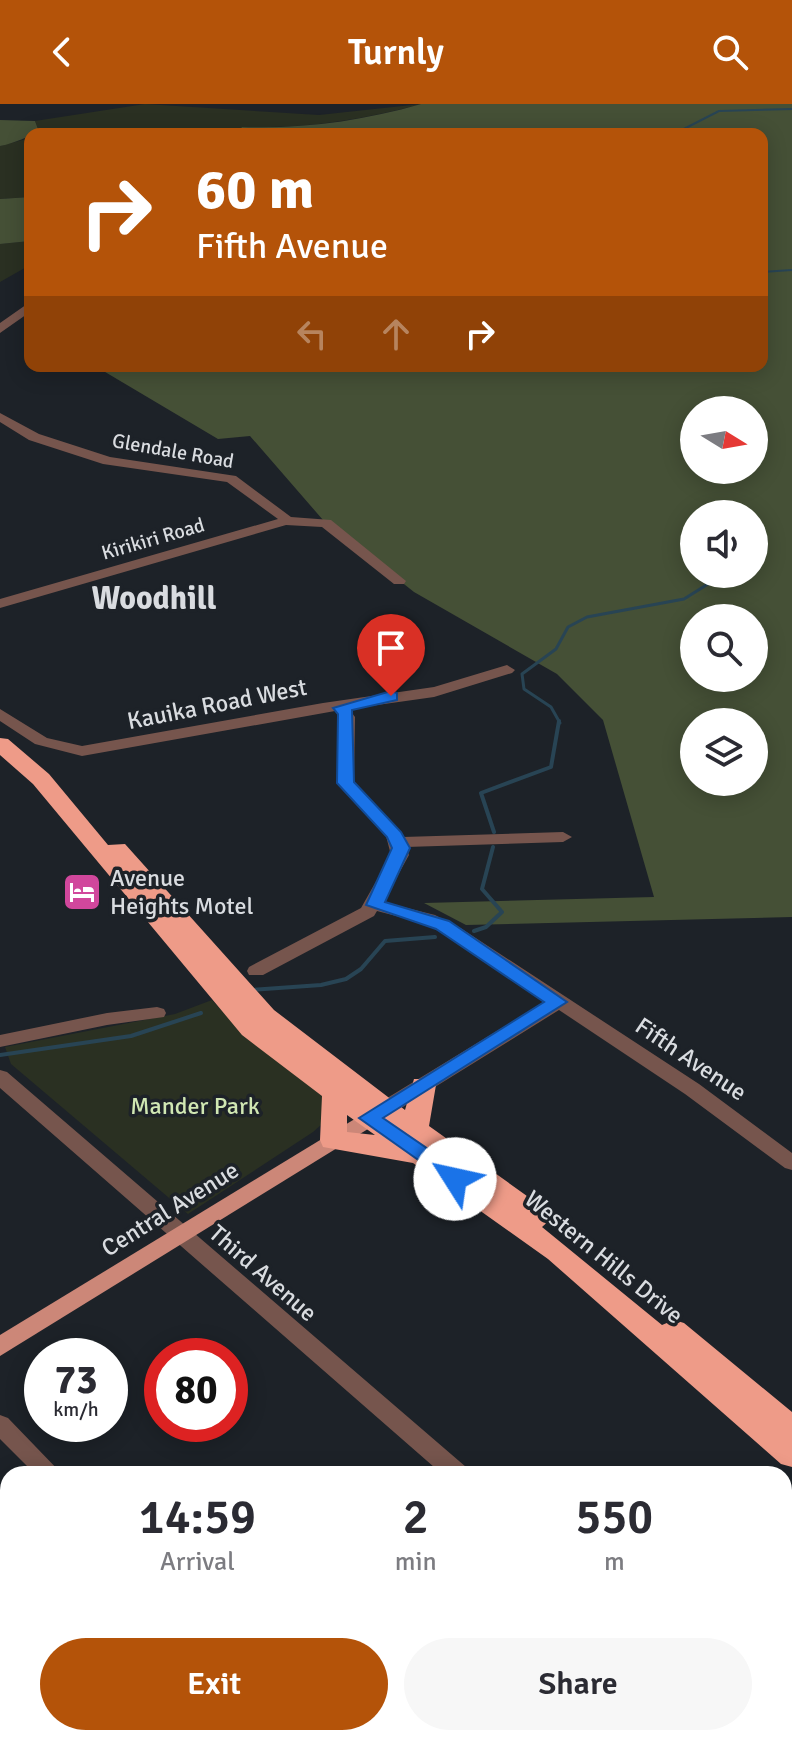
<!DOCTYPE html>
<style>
:root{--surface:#fff;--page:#f7f7f7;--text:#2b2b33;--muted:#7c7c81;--accent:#b45309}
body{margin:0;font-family:Signika,sans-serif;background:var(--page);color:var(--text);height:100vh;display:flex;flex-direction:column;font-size:30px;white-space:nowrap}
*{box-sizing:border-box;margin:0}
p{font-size:26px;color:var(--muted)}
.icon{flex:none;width:44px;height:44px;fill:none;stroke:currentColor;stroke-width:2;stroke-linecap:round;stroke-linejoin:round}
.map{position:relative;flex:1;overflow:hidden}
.details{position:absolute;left:0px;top:1362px;width:792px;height:280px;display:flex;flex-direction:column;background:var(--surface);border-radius:24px 24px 0 0;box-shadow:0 4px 20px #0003}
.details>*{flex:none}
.hud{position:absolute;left:24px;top:24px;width:744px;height:244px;border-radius:16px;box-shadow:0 4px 20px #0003;background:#b45309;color:#fff;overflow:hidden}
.needle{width:52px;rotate:101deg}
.controls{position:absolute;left:680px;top:292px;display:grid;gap:16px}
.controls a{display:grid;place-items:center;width:88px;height:88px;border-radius:50%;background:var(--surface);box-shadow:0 4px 20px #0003;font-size:40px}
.speed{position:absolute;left:24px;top:1234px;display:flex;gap:16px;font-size:40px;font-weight:700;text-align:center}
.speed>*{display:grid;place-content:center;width:104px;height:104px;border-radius:50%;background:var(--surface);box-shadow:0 4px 20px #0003;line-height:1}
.speed small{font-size:20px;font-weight:400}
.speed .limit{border:12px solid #d22;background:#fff;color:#111}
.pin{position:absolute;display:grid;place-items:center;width:68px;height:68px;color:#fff;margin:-82px -34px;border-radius:50% 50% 50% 0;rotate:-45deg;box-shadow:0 0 8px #0007}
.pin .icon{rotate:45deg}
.me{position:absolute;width:88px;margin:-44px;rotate:305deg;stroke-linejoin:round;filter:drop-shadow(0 0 6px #0008)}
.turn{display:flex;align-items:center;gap:28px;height:168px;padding:0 40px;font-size:36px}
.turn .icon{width:104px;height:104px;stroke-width:2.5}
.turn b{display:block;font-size:56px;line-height:68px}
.lanes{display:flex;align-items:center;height:76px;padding:0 40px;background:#0003;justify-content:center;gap:40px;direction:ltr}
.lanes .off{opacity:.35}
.eta{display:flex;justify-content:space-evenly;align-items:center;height:136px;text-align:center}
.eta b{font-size:48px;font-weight:600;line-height:56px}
.primary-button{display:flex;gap:16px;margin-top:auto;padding:16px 40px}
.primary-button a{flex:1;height:92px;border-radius:48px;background:var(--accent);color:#fff;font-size:32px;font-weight:600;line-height:92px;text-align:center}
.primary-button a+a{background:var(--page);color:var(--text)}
header{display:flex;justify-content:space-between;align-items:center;height:104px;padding:0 40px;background:var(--accent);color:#fff;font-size:36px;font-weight:600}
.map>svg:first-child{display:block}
.green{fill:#2a3022}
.forest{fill:#455036;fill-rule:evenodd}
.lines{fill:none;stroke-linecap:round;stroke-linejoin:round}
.stream-far3{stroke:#284454;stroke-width:2}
.stream-far2{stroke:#284454;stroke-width:3}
.stream-far1{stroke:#284454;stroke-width:4}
.stream{stroke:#284454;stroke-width:5}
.minor{fill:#76554d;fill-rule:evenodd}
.major{fill:#cc8778;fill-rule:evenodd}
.highway{fill:#ee9b88;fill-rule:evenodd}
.route{fill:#1a73e8;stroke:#114b97;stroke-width:2}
.labels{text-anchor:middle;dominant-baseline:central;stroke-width:7;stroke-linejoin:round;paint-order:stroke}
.far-street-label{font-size:20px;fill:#d9dce0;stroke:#1d2228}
.street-label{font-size:24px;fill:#d9dce0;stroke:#1d2228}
.poi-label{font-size:24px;fill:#d9dce0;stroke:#1d2228;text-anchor:start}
.park-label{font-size:24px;fill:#d0e7b3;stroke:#1d2228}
.district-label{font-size:32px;font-weight:bold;fill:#d9dce0;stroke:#1d2228}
</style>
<header><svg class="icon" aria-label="back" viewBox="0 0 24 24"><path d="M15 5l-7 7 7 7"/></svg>Turnly<svg class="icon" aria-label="search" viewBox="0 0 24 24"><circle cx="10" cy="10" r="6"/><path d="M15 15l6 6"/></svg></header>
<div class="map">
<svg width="792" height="1642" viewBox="0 0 792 1642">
<rect width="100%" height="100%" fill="#1d2228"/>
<!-- green -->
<path class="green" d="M 145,0 L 319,11 L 421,0 C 362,16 304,25 243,23 L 237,30 L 36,30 L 39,28 L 35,17 Z
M 30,34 L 30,93 L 0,95 L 0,42 Z
M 30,137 L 30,161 L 0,178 L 0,140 Z
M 212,896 L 242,929 L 326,995 L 322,1020 L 313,1028 L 188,1110 L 11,960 L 5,943 L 175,910 Z
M 784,1495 L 792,1503 L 792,1642 L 759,1642 L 750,1634 L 784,1634 Z
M 3,1544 L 8,1549 L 8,1634 L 87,1634 L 94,1642 L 0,1642 Z
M 312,1634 L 549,1634 L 551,1642 L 302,1642 Z"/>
<!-- forest -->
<path class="forest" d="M 421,0 L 792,0 L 792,813 L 466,821 L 424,799 L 654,793 L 603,616 L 557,570 L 414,488 L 323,416 L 250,332 L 218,335 L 95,262 L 762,262 L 762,30 L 237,30 L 242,23 C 303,25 362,17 421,0 ZM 694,306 L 754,306 L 754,366 L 694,366 ZM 694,410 L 754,410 L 754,470 L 694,470 ZM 694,514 L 754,514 L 754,574 L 694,574 ZM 694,618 L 754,618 L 754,678 L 694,678 Z
M 0,16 L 35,17 L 39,28 C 27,32 17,39 0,42 Z
M 30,93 L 30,137 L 0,140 L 0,95 Z"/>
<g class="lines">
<!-- stream-far3 -->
<path class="stream-far3" d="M 674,30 L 719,7 L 792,5
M 762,168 L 792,166"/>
<!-- stream-far2 -->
<path class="stream-far2" d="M 560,619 L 551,603 L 524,585 L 522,570 L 556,545 L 568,523 L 587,513 L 684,495 L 724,470"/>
<!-- stream-far1 -->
<path class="stream-far1" d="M 494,728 L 481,689 L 551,663 L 559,617
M 474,827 L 486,823 L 502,808 L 482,785 L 493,743
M 252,886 L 321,881 L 346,875 L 361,865 L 385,837 L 435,833
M 0,951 L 131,932 L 201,909"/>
<!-- stream -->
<path class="stream" d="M 501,1634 L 501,1642
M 783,1634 L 786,1642"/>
<!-- minor -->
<path class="minor" d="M 30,198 L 30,208 L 0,229 L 0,219 Z
M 0,309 L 39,330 L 110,353 L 236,372 L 291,413 L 331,416 L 406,477 L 404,480 L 394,480 L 322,423 L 286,421 L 0,504 L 0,495 L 278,415 L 227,378 L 103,360 L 29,336 L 0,318 Z
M 507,561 L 515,566 L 512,569 L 434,593 L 349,605 L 355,613 L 354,678 L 403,733 L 563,728 L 572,733 L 563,738 L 406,743 L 409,751 L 383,798 L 435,811 L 462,825 L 699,980 L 792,1049 L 792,1066 L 785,1064 L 685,990 L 559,906 L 393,1009 L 379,1009 L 376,1004 L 379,999 L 546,897 L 450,833 L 423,819 L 377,807 L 374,812 L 263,871 L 249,871 L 247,867 L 249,863 L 361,804 L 391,751 L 386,732 L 338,679 L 339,613 L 335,607 L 82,652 L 35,640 L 0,617 L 0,605 L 47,634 L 82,642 L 323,599 L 434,583 Z
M 157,903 L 164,905 L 166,909 L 164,913 L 107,921 L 0,943 L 0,931 L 107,909 Z
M 0,966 L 7,968 L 466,1363 L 470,1370 L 442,1370 L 0,984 Z
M 0,1311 L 8,1314 L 62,1370 L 35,1370 L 0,1335 Z"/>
<!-- major -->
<path class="major" d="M 381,999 L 389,1002 L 392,1007 L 389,1012 L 0,1252 L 0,1231 Z"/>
<!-- highway -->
<path class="highway" d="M 0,634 L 8,635 L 49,670 L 108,741 L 125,740 L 274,906 L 405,1006 L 414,975 L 432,975 L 436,981 L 429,1022 L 548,1107 L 552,1114 L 542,1123 L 662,1221 L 674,1216 L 684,1219 L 792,1308 L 792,1363 L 781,1360 L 548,1155 L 413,1059 L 323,1043 L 320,1036 L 322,992 L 242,931 L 33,680 L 0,651 ZM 347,1011 L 375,1031 L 347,1028 Z"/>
</g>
<!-- route -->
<path class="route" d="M 391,587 L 397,589 L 397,596 L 352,606 L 354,678 L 401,728 L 410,744 L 385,798 L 449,817 L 567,898 L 383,1014 L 463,1069 L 466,1075 L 463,1080 L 455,1082 L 359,1014 L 544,898 L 436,825 L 366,801 L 392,744 L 387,733 L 337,679 L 338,610 L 333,604 Z"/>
<!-- icons -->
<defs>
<g id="hotel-square" transform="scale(2)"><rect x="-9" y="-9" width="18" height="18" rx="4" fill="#d1479c" stroke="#1d2228"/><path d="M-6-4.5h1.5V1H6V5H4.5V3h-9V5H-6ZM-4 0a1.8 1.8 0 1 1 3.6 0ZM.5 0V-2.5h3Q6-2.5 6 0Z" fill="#fff"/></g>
</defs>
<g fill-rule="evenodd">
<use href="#hotel-square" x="82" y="788"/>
</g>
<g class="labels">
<!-- far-street labels -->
<g class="far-street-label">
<text transform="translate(173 347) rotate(10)">Glendale Road</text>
<text transform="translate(153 435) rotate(-16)">Kirikiri Road</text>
</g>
<!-- street labels -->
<g class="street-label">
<text transform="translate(217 600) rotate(-11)">Kauika Road West</text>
<text transform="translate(691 955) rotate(34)">Fifth Avenue</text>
<text transform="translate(170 1105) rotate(-32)">Central Avenue</text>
<text transform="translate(604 1153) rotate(39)">Western Hills Drive</text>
<text transform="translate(263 1169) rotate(41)">Third Avenue</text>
</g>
<!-- poi labels -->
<g class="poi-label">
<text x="110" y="774">Avenue<tspan x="110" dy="28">Heights Motel</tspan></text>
</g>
<!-- park labels -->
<g class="park-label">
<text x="195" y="1002">Mander Park</text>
</g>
<!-- district labels -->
<g class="district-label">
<text x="154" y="494">Woodhill</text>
</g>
</g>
</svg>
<div class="controls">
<a><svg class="needle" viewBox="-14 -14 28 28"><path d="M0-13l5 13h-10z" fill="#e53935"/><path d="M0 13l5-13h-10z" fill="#7c7c81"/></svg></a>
<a><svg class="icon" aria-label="sound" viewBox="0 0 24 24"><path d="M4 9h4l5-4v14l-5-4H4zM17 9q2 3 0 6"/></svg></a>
<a><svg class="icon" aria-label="search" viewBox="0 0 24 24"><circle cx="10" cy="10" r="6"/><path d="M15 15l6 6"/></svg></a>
<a><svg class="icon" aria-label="layers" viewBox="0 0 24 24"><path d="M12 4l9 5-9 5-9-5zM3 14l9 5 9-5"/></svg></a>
</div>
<div class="speed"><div>73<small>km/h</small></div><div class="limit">80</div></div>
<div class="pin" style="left:391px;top:592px;background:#d93025"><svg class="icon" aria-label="arrive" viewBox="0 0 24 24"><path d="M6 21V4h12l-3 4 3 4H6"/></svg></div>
<svg class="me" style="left:455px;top:1075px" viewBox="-20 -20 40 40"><circle r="19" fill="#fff"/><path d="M0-13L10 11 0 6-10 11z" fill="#1a73e8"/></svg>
<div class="hud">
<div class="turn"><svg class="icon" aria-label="right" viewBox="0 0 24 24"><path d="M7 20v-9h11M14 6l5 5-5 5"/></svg><div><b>60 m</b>Fifth Avenue</div></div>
<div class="lanes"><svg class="icon off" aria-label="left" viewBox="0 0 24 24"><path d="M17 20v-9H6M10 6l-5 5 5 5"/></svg><svg class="icon off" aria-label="ahead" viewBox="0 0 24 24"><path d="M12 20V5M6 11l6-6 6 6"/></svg><svg class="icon" aria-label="right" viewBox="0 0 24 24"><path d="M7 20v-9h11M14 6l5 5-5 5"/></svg></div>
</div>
<section class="details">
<div class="eta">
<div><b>14:59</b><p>Arrival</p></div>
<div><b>2</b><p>min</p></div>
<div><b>550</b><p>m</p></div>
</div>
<div class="primary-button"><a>Exit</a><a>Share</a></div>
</section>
</div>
